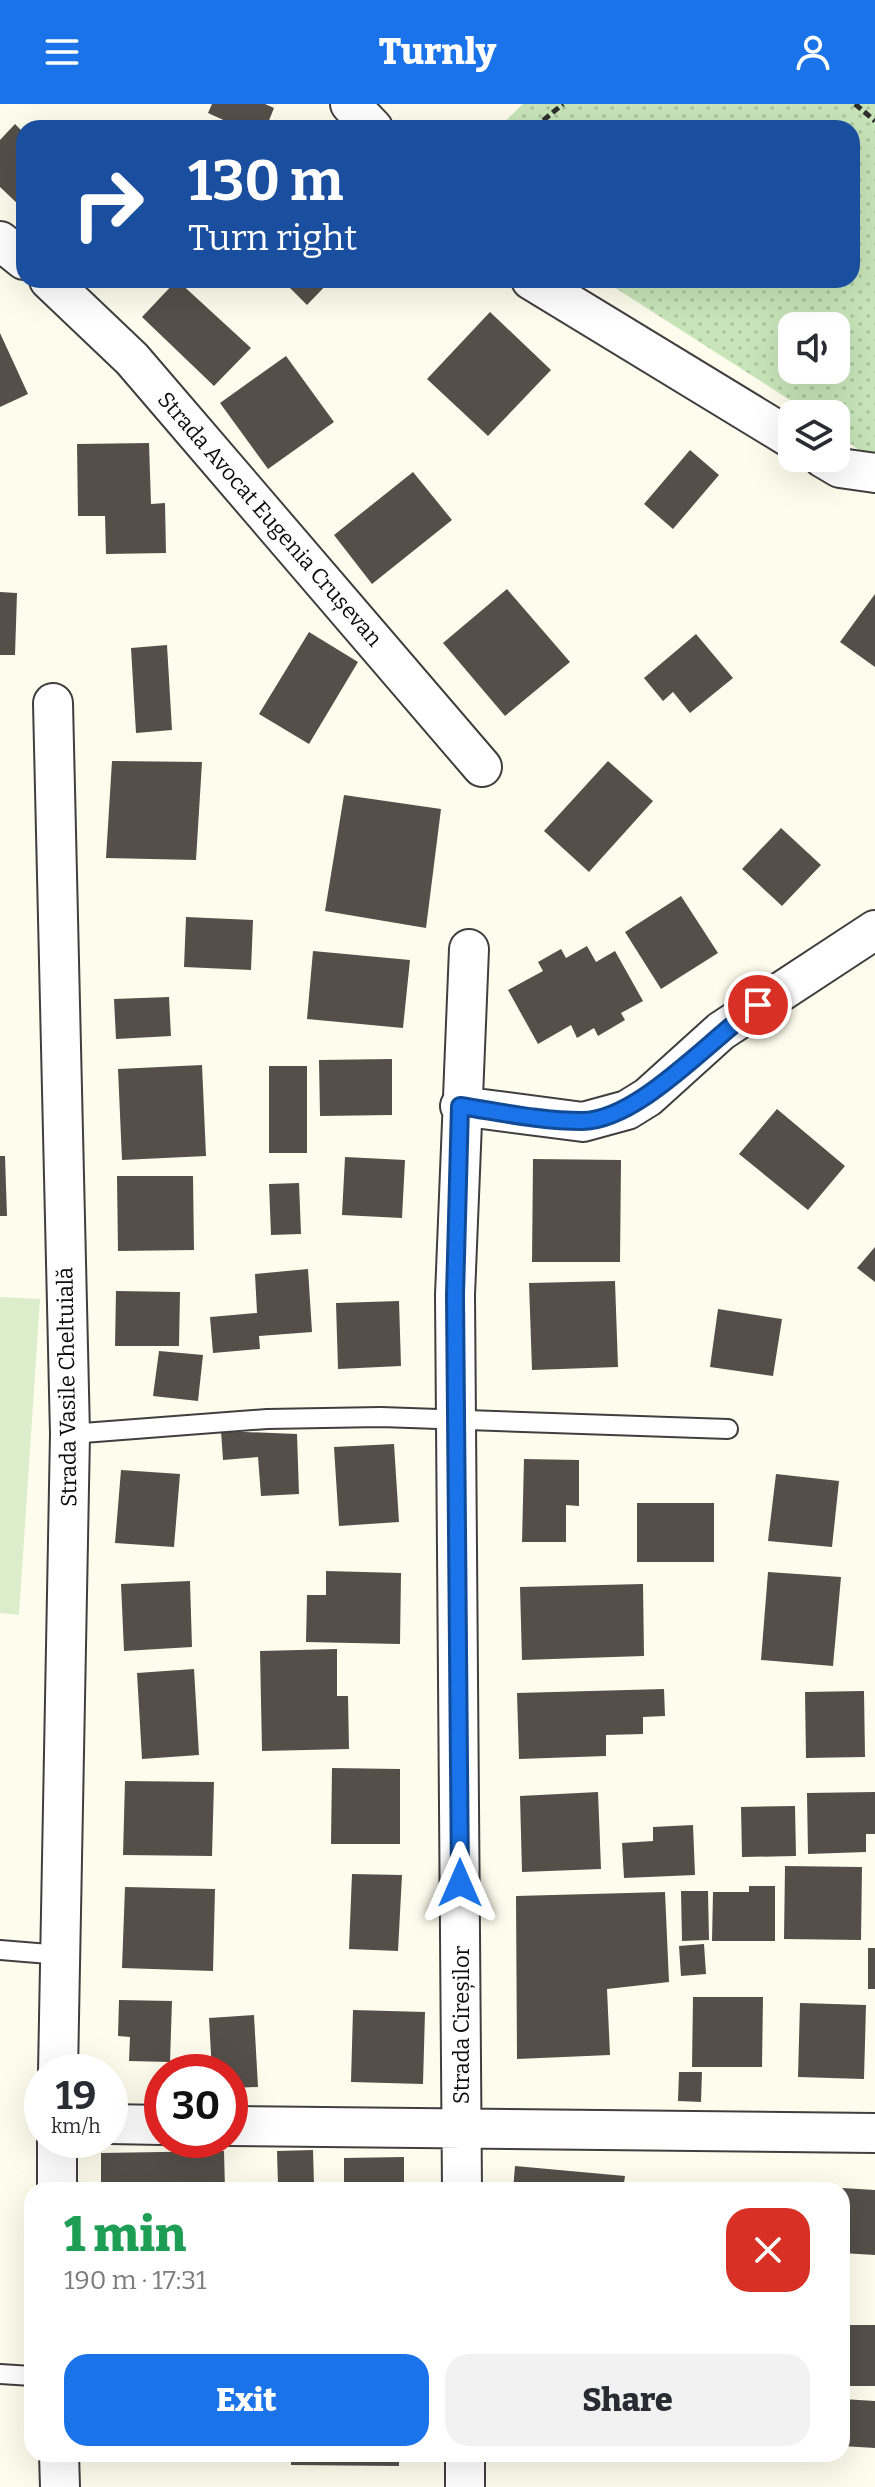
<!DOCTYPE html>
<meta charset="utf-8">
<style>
:root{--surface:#fff;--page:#f2f2f3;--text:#2b2b33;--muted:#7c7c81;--accent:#1a73e8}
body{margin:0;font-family:Bitter,serif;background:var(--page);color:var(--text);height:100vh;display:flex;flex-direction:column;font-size:30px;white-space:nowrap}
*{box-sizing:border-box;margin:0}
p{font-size:26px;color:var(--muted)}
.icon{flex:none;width:44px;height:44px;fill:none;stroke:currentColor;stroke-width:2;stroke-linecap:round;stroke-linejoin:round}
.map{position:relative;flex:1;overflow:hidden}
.sheet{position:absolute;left:24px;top:2078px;width:826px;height:280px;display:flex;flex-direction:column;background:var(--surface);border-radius:24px;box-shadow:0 8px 32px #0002}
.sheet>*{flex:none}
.hud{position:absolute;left:16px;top:16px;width:844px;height:168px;border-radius:24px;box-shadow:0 8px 32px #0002;background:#1a4fa0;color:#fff;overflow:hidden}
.fabs{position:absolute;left:778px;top:208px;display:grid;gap:16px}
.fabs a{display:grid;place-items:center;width:72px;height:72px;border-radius:16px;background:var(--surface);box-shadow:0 8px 32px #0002;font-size:40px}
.speed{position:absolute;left:24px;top:1950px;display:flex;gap:16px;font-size:40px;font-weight:700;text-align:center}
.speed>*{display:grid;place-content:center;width:104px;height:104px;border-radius:50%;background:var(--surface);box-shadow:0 8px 32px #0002;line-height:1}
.speed small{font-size:20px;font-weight:400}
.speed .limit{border:12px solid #d22;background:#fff;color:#111}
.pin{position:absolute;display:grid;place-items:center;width:68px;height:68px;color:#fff;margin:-34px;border:4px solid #fff;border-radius:50%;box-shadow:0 2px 8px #0007}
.me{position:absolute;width:88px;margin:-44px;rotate:0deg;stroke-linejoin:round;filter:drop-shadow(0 0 6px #0008)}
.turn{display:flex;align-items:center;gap:28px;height:168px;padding:0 40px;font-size:36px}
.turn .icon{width:104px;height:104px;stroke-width:2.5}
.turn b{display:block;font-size:56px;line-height:68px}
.round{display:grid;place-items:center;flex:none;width:84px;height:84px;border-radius:24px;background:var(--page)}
.head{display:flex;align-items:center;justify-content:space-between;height:136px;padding:0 40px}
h1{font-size:48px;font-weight:800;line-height:60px;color:#1e9e55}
.button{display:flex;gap:16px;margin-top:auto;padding:16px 40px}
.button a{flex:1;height:92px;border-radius:24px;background:var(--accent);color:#fff;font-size:32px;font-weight:800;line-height:92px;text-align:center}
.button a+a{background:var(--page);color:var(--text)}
header{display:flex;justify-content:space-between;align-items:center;height:104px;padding:0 40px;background:var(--accent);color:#fff;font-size:36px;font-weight:800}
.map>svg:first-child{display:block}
.park{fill:url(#park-dots);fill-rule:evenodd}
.pitch{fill:#dbedca}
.building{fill:#544f49}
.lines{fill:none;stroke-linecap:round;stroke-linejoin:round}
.lane-casing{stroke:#3f3f3f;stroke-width:22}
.street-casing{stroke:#3f3f3f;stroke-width:42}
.path{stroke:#2e2e2e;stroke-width:5;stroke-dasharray:8 4;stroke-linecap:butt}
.lane{stroke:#fff;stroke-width:18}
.street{stroke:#fff;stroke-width:38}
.route-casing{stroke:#114b97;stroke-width:20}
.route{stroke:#1a73e8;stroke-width:14}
.labels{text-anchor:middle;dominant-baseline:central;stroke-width:8;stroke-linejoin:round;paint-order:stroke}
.street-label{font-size:22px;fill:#0c0c0c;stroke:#fff}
</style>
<header><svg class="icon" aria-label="menu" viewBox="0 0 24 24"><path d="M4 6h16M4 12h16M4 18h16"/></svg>Turnly<svg class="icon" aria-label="person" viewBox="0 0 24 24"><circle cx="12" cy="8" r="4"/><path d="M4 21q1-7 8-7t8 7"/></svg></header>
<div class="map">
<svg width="875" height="2383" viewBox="0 0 875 2383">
<defs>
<pattern id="park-dots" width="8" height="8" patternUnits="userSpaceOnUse" patternTransform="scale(2)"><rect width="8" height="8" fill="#c8e5b9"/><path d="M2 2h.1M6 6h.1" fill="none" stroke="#abc39e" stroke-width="1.8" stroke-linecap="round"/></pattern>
</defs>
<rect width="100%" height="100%" fill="#fefded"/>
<!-- park -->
<path class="park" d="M 523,0 L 875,0 L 875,351 L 865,351 L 836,328 L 836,310 L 812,310 L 603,176 L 852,176 L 852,24 L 498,24 ZM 792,222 L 836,222 L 836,266 L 792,266 Z"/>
<!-- pitch -->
<path class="pitch" d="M 0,1193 L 40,1195 L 19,1511 L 0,1509 Z"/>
<!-- building -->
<path class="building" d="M 212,0 L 265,0 L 274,4 L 266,24 L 241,24 L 208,9 Z
M 15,20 L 24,29 L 24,95 L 19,101 L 0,83 L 0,36 Z
M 177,176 L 251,244 L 214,282 L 142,213 Z
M 282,176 L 331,176 L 307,201 Z
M 490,208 L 551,266 L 488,332 L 427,275 Z
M 0,229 L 28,290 L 0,303 Z
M 286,252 L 334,318 L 268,365 L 220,299 Z
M 149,339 L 151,400 L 165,399 L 166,449 L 106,450 L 105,412 L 78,412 L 77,340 Z
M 690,346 L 719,371 L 673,425 L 644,400 Z
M 413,368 L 452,416 L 372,480 L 334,431 Z
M 507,485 L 570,558 L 505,612 L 443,539 Z
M 0,488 L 17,489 L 15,551 L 0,551 Z
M 875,490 L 875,563 L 840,538 Z
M 309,528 L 358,558 L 309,640 L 259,610 Z
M 696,530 L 733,574 L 690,609 L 673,588 L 663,597 L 644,574 Z
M 167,541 L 172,626 L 136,629 L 131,544 Z
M 112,657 L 202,658 L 196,756 L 106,754 Z
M 608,657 L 653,697 L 589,768 L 544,727 Z
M 344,691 L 441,705 L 426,824 L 325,807 Z
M 781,724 L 821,761 L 782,802 L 742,765 Z
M 681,792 L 718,849 L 661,885 L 625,828 Z
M 186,813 L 253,816 L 251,866 L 184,863 Z
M 587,842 L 596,858 L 615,847 L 643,897 L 621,909 L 625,916 L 598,932 L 594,924 L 577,934 L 571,921 L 538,940 L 508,886 L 543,867 L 538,858 L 561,845 L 566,854 Z
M 313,847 L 410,856 L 403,924 L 307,915 Z
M 169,893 L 171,932 L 116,935 L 114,895 Z
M 392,955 L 392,1011 L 320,1012 L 319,956 Z
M 202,961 L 206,1052 L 122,1056 L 118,965 Z
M 269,962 L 307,962 L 307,1049 L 269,1049 Z
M 777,1005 L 845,1062 L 808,1106 L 739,1050 Z
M 0,1052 L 5,1052 L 7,1112 L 0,1112 Z
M 345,1053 L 405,1056 L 402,1114 L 342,1111 Z
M 533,1055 L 621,1056 L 620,1158 L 532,1158 Z
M 117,1072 L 193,1072 L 194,1146 L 118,1147 Z
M 299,1079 L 301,1130 L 271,1131 L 269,1080 Z
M 875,1143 L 875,1178 L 857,1164 Z
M 308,1165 L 312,1228 L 259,1232 L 260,1245 L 213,1249 L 210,1213 L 257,1209 L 255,1170 Z
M 615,1177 L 618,1263 L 532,1266 L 529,1179 Z
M 116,1187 L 180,1188 L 179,1242 L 115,1242 Z
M 399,1197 L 401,1262 L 338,1265 L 336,1199 Z
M 718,1205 L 782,1215 L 773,1272 L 710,1263 Z
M 159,1247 L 203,1251 L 198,1297 L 153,1292 Z
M 221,1327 L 297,1330 L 299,1390 L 261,1392 L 258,1353 L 223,1356 Z
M 394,1340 L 399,1418 L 339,1422 L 334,1343 Z
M 524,1355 L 579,1356 L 579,1402 L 566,1401 L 566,1438 L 522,1438 Z
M 121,1366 L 180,1370 L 174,1443 L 115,1439 Z
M 776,1370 L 839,1377 L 832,1443 L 768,1437 Z
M 637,1399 L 714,1399 L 714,1458 L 637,1458 Z
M 326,1467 L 401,1469 L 400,1540 L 306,1538 L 307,1491 L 326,1491 Z
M 768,1468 L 841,1473 L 833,1562 L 761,1556 Z
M 190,1477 L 192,1543 L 124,1547 L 121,1480 Z
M 643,1480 L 644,1552 L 522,1556 L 520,1483 Z
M 337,1545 L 337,1592 L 348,1592 L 349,1645 L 262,1647 L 260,1547 Z
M 194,1565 L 199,1651 L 142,1655 L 137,1569 Z
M 664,1585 L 665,1612 L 643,1613 L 643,1630 L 606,1631 L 606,1652 L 519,1655 L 517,1589 Z
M 864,1587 L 865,1653 L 806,1654 L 805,1588 Z
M 332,1664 L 400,1665 L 400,1740 L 331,1740 Z
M 125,1677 L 214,1678 L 212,1752 L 123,1751 Z
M 598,1688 L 601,1765 L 522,1768 L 520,1692 Z
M 875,1688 L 875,1730 L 866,1730 L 866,1748 L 808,1750 L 807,1689 Z
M 795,1702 L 796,1752 L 742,1753 L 741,1703 Z
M 693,1721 L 695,1771 L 624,1774 L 622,1739 L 653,1737 L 653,1723 Z
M 785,1762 L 862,1763 L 861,1836 L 784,1835 Z
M 352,1770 L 402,1771 L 398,1847 L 349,1845 Z
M 749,1782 L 775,1782 L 775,1837 L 712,1837 L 713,1788 L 749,1788 Z
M 125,1783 L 215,1785 L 213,1867 L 122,1864 Z
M 681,1787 L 708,1787 L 709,1836 L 682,1837 Z
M 665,1788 L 669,1878 L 607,1885 L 610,1951 L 517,1955 L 516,1792 Z
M 704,1840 L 706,1870 L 681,1872 L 679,1842 Z
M 868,1844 L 875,1844 L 875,1885 L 868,1885 Z
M 693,1893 L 763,1893 L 762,1963 L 692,1963 Z
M 119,1896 L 172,1897 L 170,1958 L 129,1957 L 130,1933 L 118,1932 Z
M 800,1899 L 866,1901 L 864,1975 L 798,1973 Z
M 353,1906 L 425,1908 L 423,1980 L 351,1978 Z
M 254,1911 L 258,1983 L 230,1984 L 230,1968 L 212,1968 L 209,1914 Z
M 679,1968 L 702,1968 L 701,1998 L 678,1997 Z
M 313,2046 L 314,2081 L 278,2081 L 277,2047 Z
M 224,2047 L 225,2086 L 101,2086 L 101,2049 Z
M 404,2053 L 404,2086 L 344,2086 L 344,2054 Z
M 515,2062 L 625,2072 L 623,2086 L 513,2086 Z
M 789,2078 L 789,2086 L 724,2086 L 724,2079 Z
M 842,2084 L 875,2086 L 875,2151 L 842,2149 Z
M 842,2221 L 875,2221 L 875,2282 L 842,2282 Z
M 842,2295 L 875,2297 L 875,2344 L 842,2342 Z
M 137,2350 L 177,2350 L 176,2356 L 137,2356 Z
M 291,2350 L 399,2350 L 399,2362 L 291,2361 Z"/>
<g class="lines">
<!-- lane casing -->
<g class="lane-casing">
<path id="lane" d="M 70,1330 L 267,1315 L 381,1313 L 728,1325
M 0,1846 L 61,1851
M 0,2270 L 32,2272"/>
</g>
<!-- street casing -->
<g class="street-casing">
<path id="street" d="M 350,0 L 373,24
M 0,137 L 24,156
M 49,176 L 132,255 L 482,663
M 531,176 L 792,335
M 823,354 L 840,364 L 875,369
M 53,599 L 70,1330 L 58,1968
M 460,1002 L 583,1018 L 627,1006 L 648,993 L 721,927 L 875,826
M 110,2020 L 162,2021
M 230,2022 L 875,2029
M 57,2036 L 57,2086
M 462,2086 L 455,1191 L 469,845
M 59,2350 L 60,2383
M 465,2350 L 465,2383"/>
</g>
<!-- path -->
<path class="path" d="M 855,0 L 875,17
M 534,24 L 563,0"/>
<!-- lane -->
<use href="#lane" class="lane"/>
<!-- street -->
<use href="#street" class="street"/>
</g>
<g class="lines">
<!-- route casing -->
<g class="route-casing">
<path id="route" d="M 460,1779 L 455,1191 L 460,1002 C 500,1008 541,1017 582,1017 C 638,1017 710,935 758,901"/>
</g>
<!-- route -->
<use href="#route" class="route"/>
</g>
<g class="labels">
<!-- street labels -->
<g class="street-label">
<text transform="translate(270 415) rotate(49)">Strada Avocat Eugenia Crușevan</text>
<text transform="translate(67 1283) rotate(-91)">Strada Vasile Cheltuială</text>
<text transform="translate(461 1921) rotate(-90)">Strada Cireșilor</text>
</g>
</g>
</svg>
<div class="fabs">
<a><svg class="icon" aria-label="sound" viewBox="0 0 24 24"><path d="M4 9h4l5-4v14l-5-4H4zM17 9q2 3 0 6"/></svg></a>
<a><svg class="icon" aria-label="layers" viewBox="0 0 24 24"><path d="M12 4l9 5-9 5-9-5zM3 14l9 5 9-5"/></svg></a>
</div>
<div class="speed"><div>19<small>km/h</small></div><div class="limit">30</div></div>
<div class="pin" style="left:758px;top:901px;background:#d93025"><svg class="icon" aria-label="arrive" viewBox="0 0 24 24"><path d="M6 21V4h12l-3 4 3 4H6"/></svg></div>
<svg class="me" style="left:460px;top:1779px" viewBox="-20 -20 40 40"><path d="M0-17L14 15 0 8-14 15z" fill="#1a73e8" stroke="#fff" stroke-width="4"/></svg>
<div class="hud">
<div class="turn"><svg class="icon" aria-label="right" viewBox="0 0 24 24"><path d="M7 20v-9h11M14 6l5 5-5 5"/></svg><div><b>130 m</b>Turn right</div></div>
</div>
<section class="sheet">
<div class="head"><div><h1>1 min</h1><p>190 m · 17:31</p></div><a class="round" style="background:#d93025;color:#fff"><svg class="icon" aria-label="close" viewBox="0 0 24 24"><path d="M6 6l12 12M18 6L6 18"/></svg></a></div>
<div class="button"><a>Exit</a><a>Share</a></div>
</section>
</div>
